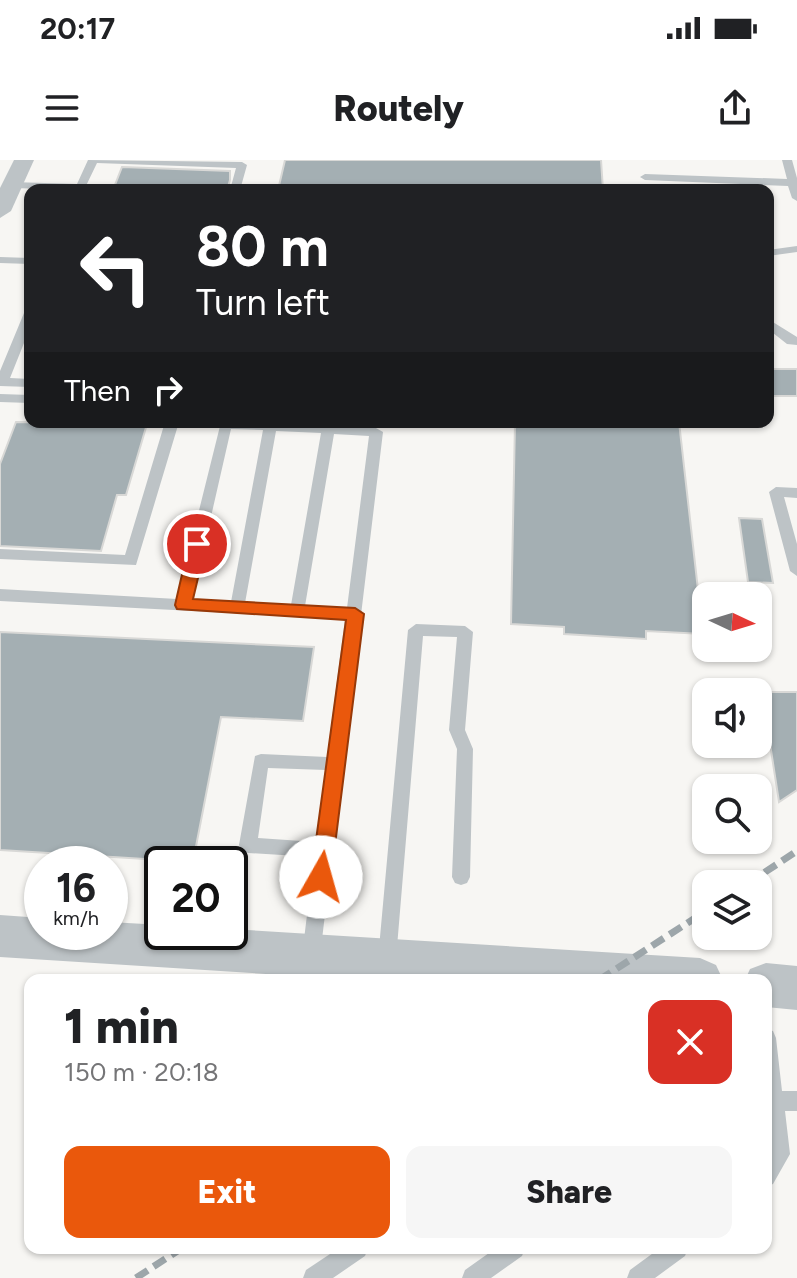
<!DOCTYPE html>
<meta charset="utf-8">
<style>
:root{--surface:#fff;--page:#f6f6f6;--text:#202124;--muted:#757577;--accent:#ea580c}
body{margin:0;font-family:Figtree,sans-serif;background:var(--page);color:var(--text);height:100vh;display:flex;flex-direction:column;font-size:30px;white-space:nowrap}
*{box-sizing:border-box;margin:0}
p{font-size:26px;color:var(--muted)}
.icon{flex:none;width:44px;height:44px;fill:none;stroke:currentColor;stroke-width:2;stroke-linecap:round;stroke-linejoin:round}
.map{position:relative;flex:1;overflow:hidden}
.details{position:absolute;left:24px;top:814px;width:748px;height:280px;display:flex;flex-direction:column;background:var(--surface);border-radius:16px;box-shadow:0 2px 6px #0004}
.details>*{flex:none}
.guide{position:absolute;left:24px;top:24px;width:750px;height:244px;border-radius:16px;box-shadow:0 2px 6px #0004;background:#202124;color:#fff;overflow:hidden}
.needle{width:52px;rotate:94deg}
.fabs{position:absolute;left:692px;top:422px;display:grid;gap:16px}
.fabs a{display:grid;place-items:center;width:80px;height:80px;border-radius:16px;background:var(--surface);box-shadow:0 2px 6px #0004;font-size:40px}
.speed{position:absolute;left:24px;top:686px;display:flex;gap:16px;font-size:40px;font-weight:700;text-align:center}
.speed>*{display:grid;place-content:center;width:104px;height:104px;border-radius:50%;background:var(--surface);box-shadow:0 2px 6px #0004;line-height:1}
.speed small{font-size:20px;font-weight:400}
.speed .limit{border:4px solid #111;border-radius:12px;background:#fff;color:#111}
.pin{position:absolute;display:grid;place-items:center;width:68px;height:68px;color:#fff;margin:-34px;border:4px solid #fff;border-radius:50%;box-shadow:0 2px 8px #0007}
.me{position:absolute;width:88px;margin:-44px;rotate:7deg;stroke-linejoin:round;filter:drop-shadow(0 0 6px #0008)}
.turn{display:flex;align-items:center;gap:28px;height:168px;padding:0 40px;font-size:36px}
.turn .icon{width:104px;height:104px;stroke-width:2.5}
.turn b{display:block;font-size:56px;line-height:68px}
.then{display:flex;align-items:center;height:76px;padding:0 40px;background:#0003;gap:16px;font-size:30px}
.round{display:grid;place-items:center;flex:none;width:84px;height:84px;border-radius:16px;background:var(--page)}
.overview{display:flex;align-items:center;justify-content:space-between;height:136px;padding:0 40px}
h1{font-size:48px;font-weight:800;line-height:60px}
.primary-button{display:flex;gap:16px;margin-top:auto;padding:16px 40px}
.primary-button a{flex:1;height:92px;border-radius:16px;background:var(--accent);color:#fff;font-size:32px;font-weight:800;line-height:92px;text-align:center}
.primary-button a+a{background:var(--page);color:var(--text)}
.status{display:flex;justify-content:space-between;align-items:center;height:56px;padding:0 40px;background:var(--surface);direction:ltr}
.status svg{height:22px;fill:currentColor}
header{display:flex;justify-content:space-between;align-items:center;height:104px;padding:0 40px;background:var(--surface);font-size:36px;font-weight:800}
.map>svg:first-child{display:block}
.building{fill:#a4afb3;stroke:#d8d8d6;stroke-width:2}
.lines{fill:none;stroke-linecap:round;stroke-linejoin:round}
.service{fill:#bdc3c6;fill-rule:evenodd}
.minor{fill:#bdc3c6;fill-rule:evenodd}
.tertiary{fill:#bdc3c6;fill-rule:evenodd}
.rail{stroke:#9da6aa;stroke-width:7;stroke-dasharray:14 7;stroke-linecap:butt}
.route{fill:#ea580c;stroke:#983908;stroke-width:2}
</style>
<div class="status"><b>20:17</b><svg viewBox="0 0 49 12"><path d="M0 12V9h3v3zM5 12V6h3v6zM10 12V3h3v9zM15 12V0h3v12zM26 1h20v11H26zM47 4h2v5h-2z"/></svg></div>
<header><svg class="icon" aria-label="menu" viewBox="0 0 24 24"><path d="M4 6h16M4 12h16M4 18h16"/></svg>Routely<svg class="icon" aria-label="share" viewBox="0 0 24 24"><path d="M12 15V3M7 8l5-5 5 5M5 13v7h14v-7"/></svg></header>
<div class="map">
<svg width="797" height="1118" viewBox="0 0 797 1118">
<rect width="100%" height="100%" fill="#f7f6f3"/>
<!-- building -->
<path class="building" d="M 285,0 L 601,0 L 603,30 L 278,30 Z
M 122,7 L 230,11 L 230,20 L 227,30 L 113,30 Z
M 768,209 L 797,209 L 797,236 L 768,236 Z
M 16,262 L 147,264 L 126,335 L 117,335 L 101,391 L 0,386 L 0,304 Z
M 515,262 L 679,262 L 703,474 L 646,471 L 646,479 L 564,474 L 564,467 L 511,464 Z
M 739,358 L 762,359 L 773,423 L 748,422 Z
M 0,472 L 314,487 L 303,561 L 221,557 L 193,702 L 0,690 Z
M 762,532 L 797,532 L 797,630 L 779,642 Z"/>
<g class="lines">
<!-- service -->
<path class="service" d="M 88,0 L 242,2 L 247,5 L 240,30 L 230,30 L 236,8 L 97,3 L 84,30 L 12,28 L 7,25 L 12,22 L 77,24 Z
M 782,0 L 792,0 L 797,18 L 797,41 L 792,38 L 788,26 L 645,20 L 640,17 L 645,14 L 787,19 Z
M 797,86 L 797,92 L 768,96 L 768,90 Z
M 0,97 L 30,98 L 30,104 L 0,103 Z
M 30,149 L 30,168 L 10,218 L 30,219 L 30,227 L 0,226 L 0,211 L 24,153 Z
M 768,159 L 797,177 L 797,185 L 787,184 L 768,169 Z
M 0,234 L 30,235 L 30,243 L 0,242 Z
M 165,262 L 179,262 L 136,405 L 0,399 L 0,389 L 125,395 Z
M 221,262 L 376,268 L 383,272 L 320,796 L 317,802 L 311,805 L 305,802 L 302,796 L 314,697 L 248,693 L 242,690 L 239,685 L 255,596 L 261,594 L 327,597 L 345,459 L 0,441 L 0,429 L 177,439 ZM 231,269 L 263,270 L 231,442 L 192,440 ZM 276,271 L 321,273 L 291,445 L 245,443 ZM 334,274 L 369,276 L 347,448 L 305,446 ZM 268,608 L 326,610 L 316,682 L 258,678 Z
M 776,327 L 797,328 L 797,338 L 784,337 L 797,384 L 797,416 L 790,411 L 769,332 Z
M 416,464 L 465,466 L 473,472 L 465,570 L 473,589 L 470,717 L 467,723 L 461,725 L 455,723 L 452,717 L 457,589 L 449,570 L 457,477 L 423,476 L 396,799 L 394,805 L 387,808 L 380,805 L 378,799 L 408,470 Z
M 766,869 L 773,871 L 776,878 L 782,931 L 797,931 L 797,951 L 785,951 L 790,994 L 773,1024 L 766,1027 L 766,998 L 770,992 L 766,961 Z
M 339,1088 L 368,1088 L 365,1096 L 333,1118 L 303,1118 L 306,1110 Z
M 496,1088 L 525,1088 L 522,1096 L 491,1118 L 462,1118 L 465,1110 Z
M 660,1088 L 688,1088 L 685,1096 L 655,1118 L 627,1118 L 630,1110 Z"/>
<!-- minor -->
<path class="minor" d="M 14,0 L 34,0 L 11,51 L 0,58 L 0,28 Z"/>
<!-- tertiary -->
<path class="tertiary" d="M 0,755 L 42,758 L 42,772 L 110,772 L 110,762 L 162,765 L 162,772 L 230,772 L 230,769 L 700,798 L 716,805 L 723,820 L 360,820 L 0,797 Z
M 766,803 L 797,806 L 797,850 L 766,847 L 766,820 L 745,820 L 750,809 Z"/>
<!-- rail -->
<path class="rail" d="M 747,724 L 797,691
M 599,820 L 706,751
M 136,1118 L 182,1088"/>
</g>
<!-- route -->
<path class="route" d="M 197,379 L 206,384 L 193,439 L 355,448 L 364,454 L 331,717 L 328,723 L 321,726 L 314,723 L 311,717 L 346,460 L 177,449 L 175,445 L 189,384 Z"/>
</svg>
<div class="fabs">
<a><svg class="needle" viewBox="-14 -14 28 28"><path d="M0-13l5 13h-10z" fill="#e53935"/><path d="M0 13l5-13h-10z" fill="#757577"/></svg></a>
<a><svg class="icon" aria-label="sound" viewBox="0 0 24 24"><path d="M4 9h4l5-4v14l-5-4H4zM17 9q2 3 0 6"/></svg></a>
<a><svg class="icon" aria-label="search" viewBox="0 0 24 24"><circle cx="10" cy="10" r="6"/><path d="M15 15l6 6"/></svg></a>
<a><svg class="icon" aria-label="layers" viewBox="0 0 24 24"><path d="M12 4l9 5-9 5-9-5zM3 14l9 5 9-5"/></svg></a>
</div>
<div class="speed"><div>16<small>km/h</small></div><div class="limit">20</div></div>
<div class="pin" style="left:197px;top:384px;background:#d93025"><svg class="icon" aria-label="arrive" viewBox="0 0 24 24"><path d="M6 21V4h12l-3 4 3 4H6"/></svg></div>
<svg class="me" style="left:321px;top:717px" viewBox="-20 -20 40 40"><circle r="19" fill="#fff"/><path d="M0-13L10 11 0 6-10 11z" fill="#ea580c"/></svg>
<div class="guide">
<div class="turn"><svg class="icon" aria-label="left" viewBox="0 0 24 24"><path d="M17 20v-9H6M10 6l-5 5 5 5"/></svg><div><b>80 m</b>Turn left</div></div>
<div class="then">Then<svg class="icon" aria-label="right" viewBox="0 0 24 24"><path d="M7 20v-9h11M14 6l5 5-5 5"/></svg></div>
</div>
<section class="details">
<div class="overview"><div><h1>1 min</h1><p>150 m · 20:18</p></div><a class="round" style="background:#d93025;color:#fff"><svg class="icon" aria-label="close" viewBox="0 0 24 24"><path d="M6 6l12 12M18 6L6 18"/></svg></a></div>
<div class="primary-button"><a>Exit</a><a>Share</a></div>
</section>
</div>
